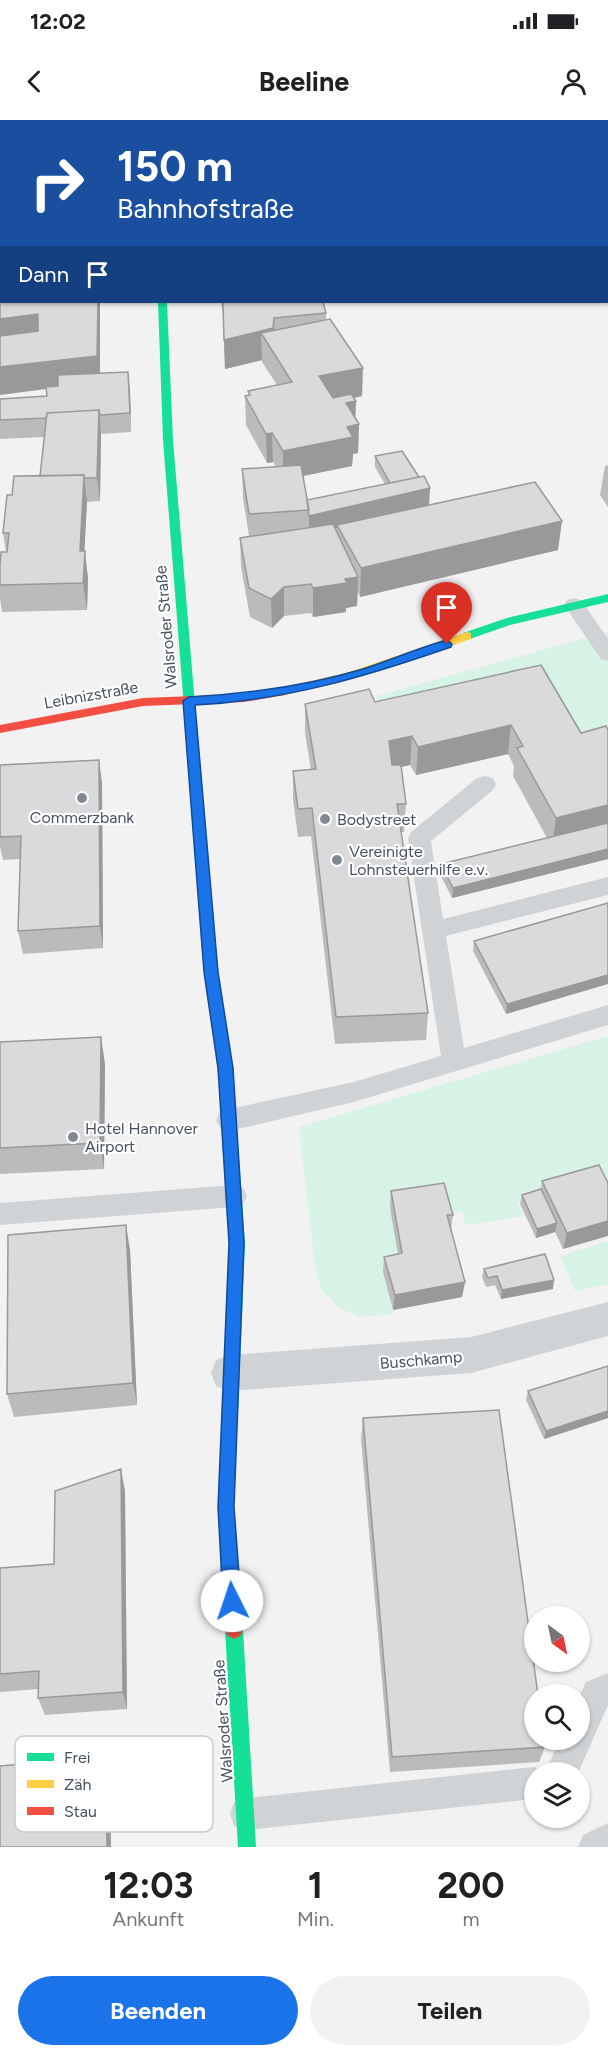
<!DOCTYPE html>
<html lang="de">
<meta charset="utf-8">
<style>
:root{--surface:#fff;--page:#f2f2f2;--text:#202124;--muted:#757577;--accent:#1a73e8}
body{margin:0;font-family:Figtree,sans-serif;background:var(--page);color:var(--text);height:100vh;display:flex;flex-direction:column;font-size:22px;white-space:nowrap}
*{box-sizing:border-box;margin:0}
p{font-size:20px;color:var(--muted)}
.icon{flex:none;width:33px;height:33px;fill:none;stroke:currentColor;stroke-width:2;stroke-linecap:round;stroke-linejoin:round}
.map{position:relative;height:1727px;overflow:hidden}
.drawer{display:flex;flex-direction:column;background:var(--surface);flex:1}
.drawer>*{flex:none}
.guide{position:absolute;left:0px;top:0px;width:609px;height:183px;box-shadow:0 2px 4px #0004;background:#1a4fa0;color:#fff;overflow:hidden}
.needle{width:39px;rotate:147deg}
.buttons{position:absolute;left:524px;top:1486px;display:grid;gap:12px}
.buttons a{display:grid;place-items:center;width:66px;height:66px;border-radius:50%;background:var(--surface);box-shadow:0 2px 4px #0004;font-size:30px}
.pin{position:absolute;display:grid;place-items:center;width:51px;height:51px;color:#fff;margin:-62px -26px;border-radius:50% 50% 50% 0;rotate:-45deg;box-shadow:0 0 6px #0007}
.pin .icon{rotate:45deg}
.me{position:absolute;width:66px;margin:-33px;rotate:356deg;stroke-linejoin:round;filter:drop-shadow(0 0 4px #0008)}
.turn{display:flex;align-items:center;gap:21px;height:126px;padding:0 18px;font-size:27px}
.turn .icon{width:78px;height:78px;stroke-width:2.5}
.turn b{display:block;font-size:42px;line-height:51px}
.then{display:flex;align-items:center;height:57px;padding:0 18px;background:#0003;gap:12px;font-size:22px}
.eta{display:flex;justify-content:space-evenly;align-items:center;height:102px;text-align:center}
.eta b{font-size:36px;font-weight:700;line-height:42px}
.button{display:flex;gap:12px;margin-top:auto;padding:12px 18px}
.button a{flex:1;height:69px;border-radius:36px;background:var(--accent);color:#fff;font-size:24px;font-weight:700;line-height:69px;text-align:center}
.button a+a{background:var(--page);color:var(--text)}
.status{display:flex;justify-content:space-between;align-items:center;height:42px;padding:0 30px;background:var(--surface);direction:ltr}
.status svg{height:16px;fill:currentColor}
header{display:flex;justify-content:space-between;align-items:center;height:78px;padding:0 18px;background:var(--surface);font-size:27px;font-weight:700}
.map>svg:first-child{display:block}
.green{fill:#d6f3e5}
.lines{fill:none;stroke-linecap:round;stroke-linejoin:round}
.lane{fill:#d0d3d6;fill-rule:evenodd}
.street{fill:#d0d3d6;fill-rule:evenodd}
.fast{fill:#16e098;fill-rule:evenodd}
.slow{fill:#ffcf43;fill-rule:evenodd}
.jam{fill:#f24e42;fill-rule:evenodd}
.wall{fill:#bbbbbe}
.shaded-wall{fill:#99999b}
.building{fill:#dadadd;stroke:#99999b;stroke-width:1.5}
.route{fill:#1a73e8;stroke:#114b97;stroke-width:1.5}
.poi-dot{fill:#838994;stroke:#fff;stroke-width:2}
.labels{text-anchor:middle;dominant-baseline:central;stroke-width:4.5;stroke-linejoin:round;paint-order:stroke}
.street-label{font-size:16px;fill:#475161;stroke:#fff}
.poi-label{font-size:16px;fill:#475161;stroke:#fff;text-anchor:start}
.key{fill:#fff;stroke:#c8cbd0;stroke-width:1.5}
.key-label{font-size:16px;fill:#475161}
</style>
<div class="status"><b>12:02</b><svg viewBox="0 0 49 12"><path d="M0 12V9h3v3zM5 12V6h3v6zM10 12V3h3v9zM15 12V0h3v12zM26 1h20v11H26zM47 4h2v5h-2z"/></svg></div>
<header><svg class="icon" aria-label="back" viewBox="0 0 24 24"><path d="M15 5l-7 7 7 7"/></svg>Beeline<svg class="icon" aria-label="person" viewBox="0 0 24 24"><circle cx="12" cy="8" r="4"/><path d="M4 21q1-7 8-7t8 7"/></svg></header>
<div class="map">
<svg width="608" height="1727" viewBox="0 0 608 1727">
<rect width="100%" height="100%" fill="#f3f2f2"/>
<!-- green -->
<path class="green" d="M 608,512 L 608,632 L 391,607 L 376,576 Z
M 608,916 L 608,1073 L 533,1078 L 517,1082 L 524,1096 L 466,1105 L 462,1092 L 446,1095 L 401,1148 L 383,1153 L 394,1194 L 360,1197 L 339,1188 L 321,1169 L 315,1146 L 299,1007 Z
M 608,1121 L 608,1164 L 575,1171 L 560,1136 Z"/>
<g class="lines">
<!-- lane -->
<path class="lane" d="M 574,478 L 581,480 L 608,519 L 608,541 L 601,539 L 564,485 L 567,480 Z
M 485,656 L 493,658 L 496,664 L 493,670 L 431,721 L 443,799 L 608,757 L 608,775 L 446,816 L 464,928 L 608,885 L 608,905 L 354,982 L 229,1011 L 220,1008 L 216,1000 L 220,992 L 229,989 L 354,962 L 441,936 L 408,718 L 411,712 L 477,658 Z
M 234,1065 L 243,1068 L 247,1076 L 243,1084 L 234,1087 L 0,1105 L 0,1083 Z
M 608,1553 L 608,1585 L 578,1653 L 534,1653 L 534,1679 L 246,1710 L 234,1706 L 230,1694 L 234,1682 L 246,1678 L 534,1647 L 545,1652 L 560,1620 L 579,1620 L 579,1577 L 586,1562 Z
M 608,1703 L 608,1727 L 578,1727 L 583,1715 Z"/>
<!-- street -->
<path class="street" d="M 608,1182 L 608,1216 L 471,1253 L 230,1271 L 216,1266 L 211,1253 L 216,1240 L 230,1235 L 471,1217 Z"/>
<!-- fast -->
<path class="fast" d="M 165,0 L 173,0 L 173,2 L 165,2 Z
M 158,182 L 167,182 L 173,320 L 210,766 L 204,771 L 198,766 L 163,320 Z
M 608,474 L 608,482 L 510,505 L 467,520 L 461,516 L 463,513 L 507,498 Z
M 227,962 L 232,964 L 234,968 L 245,1123 L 236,1340 L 234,1345 L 228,1348 L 222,1345 L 220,1340 L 229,1123 L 220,968 L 222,964 Z
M 234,1501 L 240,1504 L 243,1510 L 256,1727 L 238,1727 L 225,1510 L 228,1504 Z"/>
<!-- slow -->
<path class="slow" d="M 467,512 L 471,513 L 471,519 L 356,558 L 281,576 L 275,572 L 281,568 L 349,552 Z
M 204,761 L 210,766 L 218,852 L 234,968 L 232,972 L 227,974 L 222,972 L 220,968 L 204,852 L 198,766 Z"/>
<!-- jam -->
<path class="jam" d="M 281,568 L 285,569 L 287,572 L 285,575 L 244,582 L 143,586 L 0,613 L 0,605 L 143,578 L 244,574 Z
M 228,1332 L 234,1335 L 236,1340 L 234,1387 L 243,1510 L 240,1516 L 234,1519 L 228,1516 L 225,1510 L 218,1387 L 220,1340 L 222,1335 Z"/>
</g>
<!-- wall -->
<path class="wall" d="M 0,0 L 106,0 L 106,2 L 2,2 L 2,60 L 0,60 Z
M 538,0 L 608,0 L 608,6 L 608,2 L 539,2 Z
M 2,182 L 100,182 L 100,253 L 130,270 L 131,312 L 101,314 L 100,381 L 87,382 L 84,431 L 88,458 L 87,490 L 2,492 L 0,478 L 0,445 L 6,432 L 3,413 L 12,375 L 40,356 L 44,317 L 0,319 L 0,279 L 47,276 L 47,269 Z
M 221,182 L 323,182 L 326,193 L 326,200 L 362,276 L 354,278 L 356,281 L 355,297 L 359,304 L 358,333 L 353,334 L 352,346 L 303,356 L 307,380 L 385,364 L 375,347 L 375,336 L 429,385 L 558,430 L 360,477 L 358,472 L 357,486 L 346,488 L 346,492 L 313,497 L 311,493 L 284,496 L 272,508 L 250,497 L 241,447 L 240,418 L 249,416 L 243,378 L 242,349 L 276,347 L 273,342 L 267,343 L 246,305 L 245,276 L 249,275 L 248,271 L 277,265 L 262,242 L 262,240 L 225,249 L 223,194 Z
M 608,345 L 608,387 L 600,375 L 605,346 Z
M 541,545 L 608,739 L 452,778 L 440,754 L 441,744 L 547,718 L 513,656 L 514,646 L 508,634 L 416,655 L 410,645 L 401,647 L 406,684 L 404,712 L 401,712 L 428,893 L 426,920 L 335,924 L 311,716 L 298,717 L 293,679 L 293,651 L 311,650 L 305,613 L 305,584 L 375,582 Z
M 99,640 L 102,664 L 103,828 L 23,834 L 18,811 L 20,739 L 3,740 L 0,726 L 0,645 Z
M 608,783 L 506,894 L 473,831 L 474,821 Z
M 0,922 L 105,944 L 104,1049 L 0,1054 Z
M 599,1045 L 563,1129 L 555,1112 L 536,1118 L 520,1084 L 522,1075 L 541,1069 L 542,1061 Z
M 391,1071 L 453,1095 L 451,1110 L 465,1162 L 462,1177 L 393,1190 L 383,1152 L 384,1137 L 398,1134 L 390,1088 Z
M 130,1130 L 137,1285 L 14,1297 L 7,1274 Z
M 484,1149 L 553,1169 L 501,1179 L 495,1165 L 486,1167 L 482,1157 Z
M 608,1246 L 608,1298 L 544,1319 L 526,1280 L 528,1271 Z
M 363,1298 L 545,1627 L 539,1642 L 390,1652 L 361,1319 Z
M 125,1371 L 127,1589 L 45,1595 L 38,1578 L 38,1569 L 0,1572 L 0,1448 L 54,1444 Z"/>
<!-- shaded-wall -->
<path class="shaded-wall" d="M 553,0 L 608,0 L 608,6 L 608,2 L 553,2 Z
M 2,107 L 2,136 L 0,136 L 0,108 Z
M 98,182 L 100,182 L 100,262 L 0,275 L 0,247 Z
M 38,194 L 42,220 L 0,226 L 0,199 Z
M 274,198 L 275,227 L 261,213 L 262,240 L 225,249 L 224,220 Z
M 363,248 L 362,276 L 319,285 L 319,256 Z
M 128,252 L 130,270 L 131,312 L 130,293 Z
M 356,281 L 355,305 L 359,304 L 358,333 L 353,334 L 352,346 L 283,360 L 283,331 L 346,283 Z
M 99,290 L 101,314 L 100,381 L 97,358 Z
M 272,313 L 273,342 L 267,343 L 266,314 Z
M 84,355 L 87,382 L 83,458 L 80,431 Z
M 430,368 L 429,387 L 337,405 L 337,408 L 309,415 L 309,396 Z
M 562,401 L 558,430 L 360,477 L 361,448 Z
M 85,431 L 88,458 L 87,490 L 83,463 Z
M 358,457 L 357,486 L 346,488 L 346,492 L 313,497 L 313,468 L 345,459 Z
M 284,467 L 284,496 L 272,508 L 271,479 Z
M 511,605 L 508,634 L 416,655 L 418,627 Z
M 412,616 L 410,645 L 387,650 L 389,621 Z
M 99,640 L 102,664 L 103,828 L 100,806 Z
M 608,685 L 608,712 L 552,726 L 556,698 Z
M 608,729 L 608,739 L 452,778 L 453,768 Z
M 608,855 L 608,864 L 506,894 L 507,884 Z
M 101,917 L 105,944 L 104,1049 L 100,1023 Z
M 608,1101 L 608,1116 L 563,1129 L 567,1113 Z
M 557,1103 L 555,1112 L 536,1118 L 537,1109 Z
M 126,1105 L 130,1130 L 137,1285 L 133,1263 Z
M 554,1160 L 553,1169 L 501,1179 L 502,1170 Z
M 465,1162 L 462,1177 L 393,1190 L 395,1175 Z
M 608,1291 L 608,1298 L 544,1319 L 546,1311 Z
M 121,1349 L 125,1371 L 127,1589 L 123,1572 Z
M 105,1637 L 110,1651 L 111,1727 L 107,1727 Z"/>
<!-- building -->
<path class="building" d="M 0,0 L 104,0 L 104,2 L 2,2 L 2,7 L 0,7 Z
M 237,0 L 302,0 L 303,2 L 238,2 Z
M 470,0 L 518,0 L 519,2 L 461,1 Z
M 0,18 L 2,18 L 2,32 L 0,32 Z
M 2,60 L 2,107 L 0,108 L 0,61 Z
M 0,165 L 2,165 L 2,182 L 98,182 L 97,236 L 0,247 L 0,216 L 38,211 L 38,194 L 0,199 Z
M 223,182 L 323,182 L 326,193 L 274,198 L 273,208 L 224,220 Z
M 330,199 L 363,248 L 319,256 L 333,278 L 351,274 L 356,281 L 346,283 L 359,304 L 347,307 L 353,317 L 283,331 L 272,313 L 266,314 L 245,276 L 250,275 L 248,271 L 292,262 L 261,213 Z
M 128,252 L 130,293 L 100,295 L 99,290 L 47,293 L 46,298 L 0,300 L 0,279 L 47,276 L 46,267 L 58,266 L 58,255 Z
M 99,290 L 97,358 L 84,358 L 84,355 L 40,356 L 47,293 Z
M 402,331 L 419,357 L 390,363 L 375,336 Z
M 301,345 L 309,390 L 249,394 L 242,349 Z
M 84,355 L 80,431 L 85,431 L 83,463 L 0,465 L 0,445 L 1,432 L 7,432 L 9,413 L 3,413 L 7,375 L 12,375 L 14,356 Z
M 424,356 L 430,368 L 309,396 L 307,380 Z
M 535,362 L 562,401 L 361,448 L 337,405 Z
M 333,404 L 358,457 L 345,459 L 347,463 L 313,468 L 311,464 L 284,467 L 271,479 L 249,468 L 240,418 Z
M 541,545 L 581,613 L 606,606 L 608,610 L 608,685 L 556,698 L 517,628 L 523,626 L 511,605 L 418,627 L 412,616 L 389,621 L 392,645 L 401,645 L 406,684 L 397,684 L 428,893 L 336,897 L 312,688 L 298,689 L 293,651 L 316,649 L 305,584 L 369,569 L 375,582 Z
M 99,640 L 100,806 L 18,811 L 21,716 L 0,717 L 0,645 Z
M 608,703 L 608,729 L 453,768 L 441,744 Z
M 608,783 L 608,855 L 507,884 L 474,821 Z
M 101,917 L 100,1023 L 0,1028 L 0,922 Z
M 599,1045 L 608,1063 L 608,1101 L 567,1113 L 542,1061 Z
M 444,1063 L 453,1095 L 447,1095 L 465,1162 L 395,1175 L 384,1137 L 402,1133 L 391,1071 Z
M 541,1069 L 557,1103 L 537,1109 L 522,1075 Z
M 126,1105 L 133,1263 L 7,1274 L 8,1115 Z
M 545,1134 L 554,1160 L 502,1170 L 497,1156 L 488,1158 L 484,1149 Z
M 608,1246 L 608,1291 L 546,1311 L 528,1271 Z
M 499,1290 L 538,1575 L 534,1575 L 534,1620 L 544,1620 L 545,1627 L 392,1637 L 363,1298 Z
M 121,1349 L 123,1572 L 38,1578 L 39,1551 L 0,1554 L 0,1448 L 54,1444 L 55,1371 Z
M 105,1637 L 107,1727 L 0,1727 L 0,1646 Z"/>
<!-- route -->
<path class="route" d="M 447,520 L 452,524 L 451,527 C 364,557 288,580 195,585 L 218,852 L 233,948 L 244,1123 L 234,1387 L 241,1481 L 238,1487 L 232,1490 L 226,1487 L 223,1481 L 218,1387 L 229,1123 L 218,948 L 204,852 L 183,581 L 189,577 C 248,574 306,566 363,549 C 391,540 418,528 447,520 Z"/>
<!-- markers -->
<g class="poi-dot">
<circle cx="82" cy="678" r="6"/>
<circle cx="325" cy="699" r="6"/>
<circle cx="337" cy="740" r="6"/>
<circle cx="73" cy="1017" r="6"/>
</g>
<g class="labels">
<!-- street labels -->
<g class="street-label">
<text transform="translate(166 507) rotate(-95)">Walsroder Straße</text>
<text transform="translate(91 575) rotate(-10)">Leibnizstraße</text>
<text transform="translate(421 1240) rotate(-5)">Buschkamp</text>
<text transform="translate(223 1601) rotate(-94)">Walsroder Straße</text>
</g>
<!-- poi labels -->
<g class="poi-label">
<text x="82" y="697" text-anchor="middle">Commerzbank</text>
<text x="337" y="699">Bodystreet</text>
<text x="349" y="731">Vereinigte<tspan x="349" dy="18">Lohnsteuerhilfe e.v.</tspan></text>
<text x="85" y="1008">Hotel Hannover<tspan x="85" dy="18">Airport</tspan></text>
</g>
</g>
<!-- legend -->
<rect x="15" y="1616" width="198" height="96" rx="9" class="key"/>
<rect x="27" y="1633" width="27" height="8" fill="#16e098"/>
<rect x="27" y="1660" width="27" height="8" fill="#ffcf43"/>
<rect x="27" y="1687" width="27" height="8" fill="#f24e42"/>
<g class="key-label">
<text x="64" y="1643">Frei</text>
<text x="64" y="1670">Zäh</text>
<text x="64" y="1697">Stau</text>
</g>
</svg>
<div class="buttons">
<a><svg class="needle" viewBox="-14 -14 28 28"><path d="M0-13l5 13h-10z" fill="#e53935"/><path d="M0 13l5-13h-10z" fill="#757577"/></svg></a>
<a><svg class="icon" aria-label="search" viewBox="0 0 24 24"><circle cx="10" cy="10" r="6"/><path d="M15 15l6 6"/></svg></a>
<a><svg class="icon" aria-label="layers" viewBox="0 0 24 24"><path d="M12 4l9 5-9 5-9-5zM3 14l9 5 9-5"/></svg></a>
</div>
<div class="pin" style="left:447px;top:524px;background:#d93025"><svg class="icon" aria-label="arrive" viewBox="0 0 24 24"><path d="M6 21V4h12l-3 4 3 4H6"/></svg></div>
<svg class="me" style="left:232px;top:1481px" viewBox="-20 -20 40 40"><circle r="19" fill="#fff"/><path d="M0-13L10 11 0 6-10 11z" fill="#1a73e8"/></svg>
<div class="guide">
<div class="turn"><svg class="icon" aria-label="right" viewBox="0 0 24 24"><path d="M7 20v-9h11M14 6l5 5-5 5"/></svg><div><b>150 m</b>Bahnhofstraße</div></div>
<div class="then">Dann<svg class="icon" aria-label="arrive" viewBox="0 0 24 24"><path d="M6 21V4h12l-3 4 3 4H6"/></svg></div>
</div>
</div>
<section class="drawer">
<div class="eta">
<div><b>12:03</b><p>Ankunft</p></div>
<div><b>1</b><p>Min.</p></div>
<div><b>200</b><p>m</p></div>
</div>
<div class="button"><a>Beenden</a><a>Teilen</a></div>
</section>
